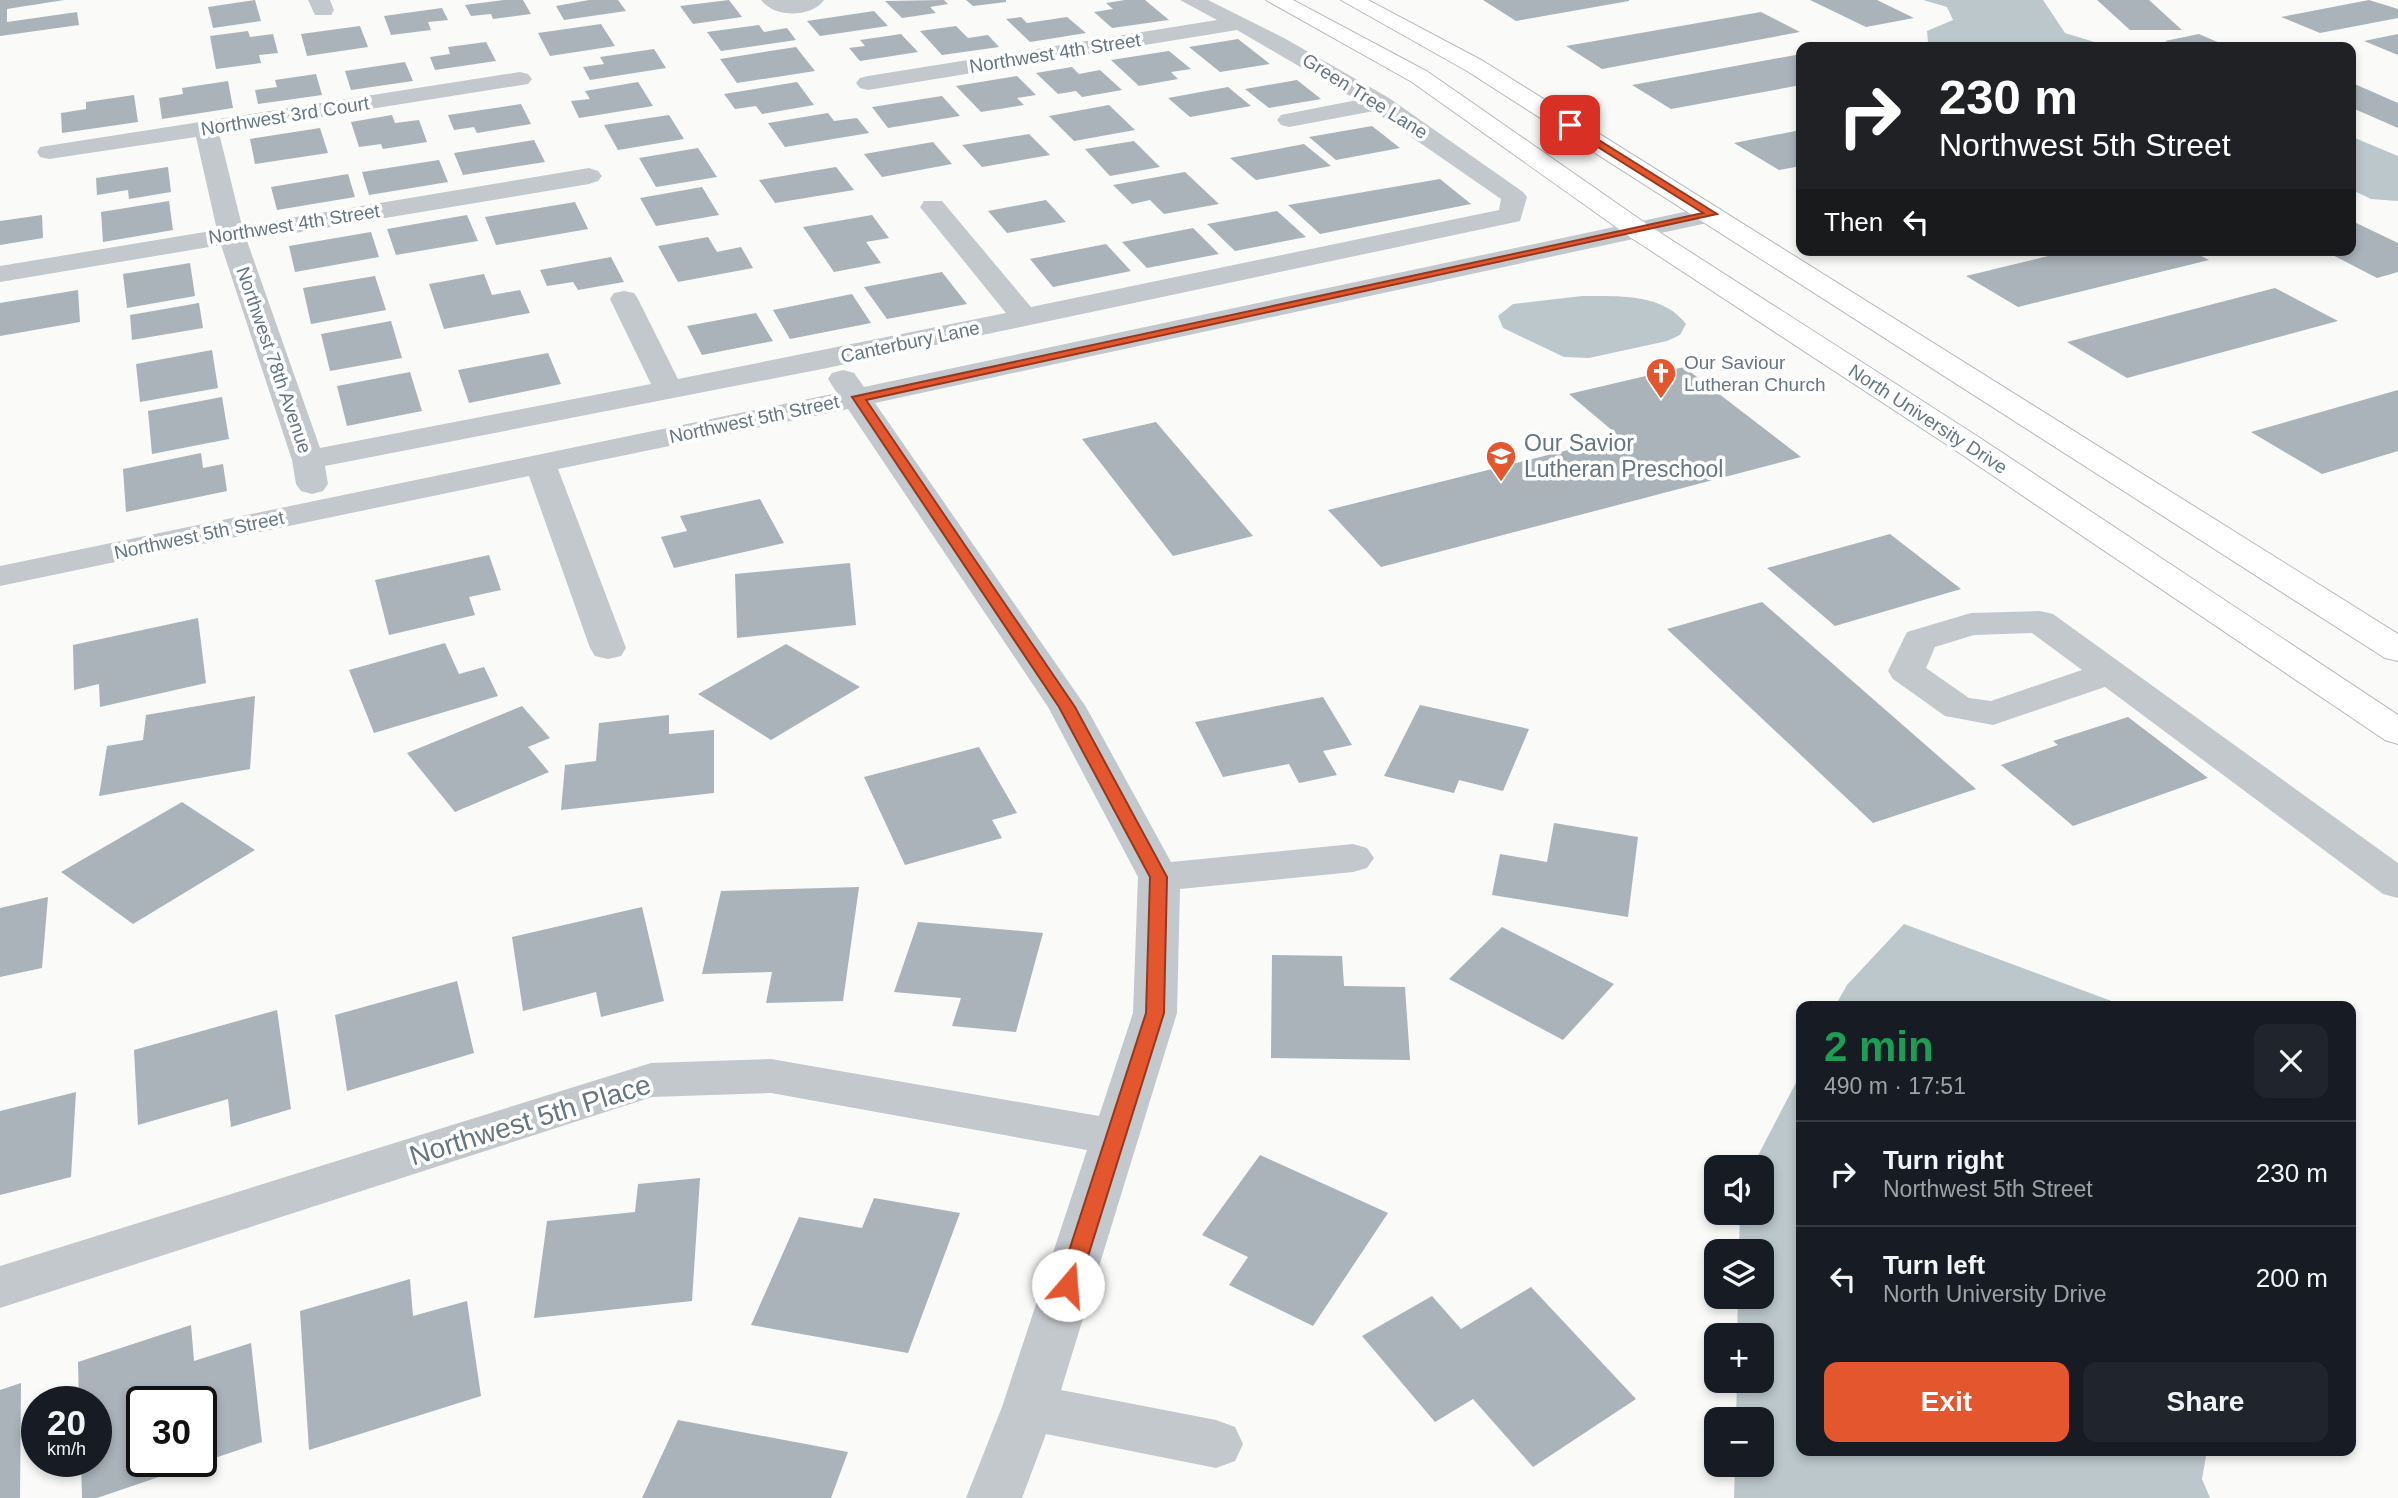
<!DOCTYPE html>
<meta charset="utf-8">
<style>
:root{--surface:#171b24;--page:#20242c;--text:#f1f3f6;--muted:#9ea1a6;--line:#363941;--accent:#e4572e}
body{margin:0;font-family:Arial,sans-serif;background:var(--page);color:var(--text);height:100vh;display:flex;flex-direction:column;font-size:26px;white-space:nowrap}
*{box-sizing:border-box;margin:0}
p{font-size:23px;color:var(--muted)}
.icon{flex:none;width:38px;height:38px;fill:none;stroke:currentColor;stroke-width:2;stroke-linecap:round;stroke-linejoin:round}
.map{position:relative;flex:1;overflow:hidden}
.details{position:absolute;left:1796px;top:1001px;width:560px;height:455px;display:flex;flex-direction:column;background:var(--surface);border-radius:14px;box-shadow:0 4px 10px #0003}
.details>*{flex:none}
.banner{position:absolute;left:1796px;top:42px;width:560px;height:214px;border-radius:14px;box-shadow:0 4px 10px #0003;background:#202124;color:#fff;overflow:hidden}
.tools{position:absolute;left:1704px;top:1155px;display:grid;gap:14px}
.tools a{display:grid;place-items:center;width:70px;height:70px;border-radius:14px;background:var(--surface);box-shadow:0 4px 10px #0003;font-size:35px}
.speed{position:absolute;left:21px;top:1386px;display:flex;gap:14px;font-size:35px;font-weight:700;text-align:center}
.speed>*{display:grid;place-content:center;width:91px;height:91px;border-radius:50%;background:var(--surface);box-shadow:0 4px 10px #0003;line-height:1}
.speed small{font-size:18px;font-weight:400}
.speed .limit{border:4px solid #111;border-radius:10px;background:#fff;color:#111}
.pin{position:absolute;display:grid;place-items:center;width:60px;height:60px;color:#fff;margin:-30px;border-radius:14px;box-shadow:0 4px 10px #0006}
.me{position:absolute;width:77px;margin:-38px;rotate:18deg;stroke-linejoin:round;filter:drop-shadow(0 0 5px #0008)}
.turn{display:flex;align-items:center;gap:24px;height:147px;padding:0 28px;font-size:32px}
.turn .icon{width:91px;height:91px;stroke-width:2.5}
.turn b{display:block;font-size:49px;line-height:60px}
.then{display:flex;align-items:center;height:66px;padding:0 28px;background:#0003;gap:14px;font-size:26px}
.round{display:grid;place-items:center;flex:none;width:74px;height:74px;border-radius:14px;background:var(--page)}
.head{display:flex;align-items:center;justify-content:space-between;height:119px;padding:0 28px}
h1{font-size:42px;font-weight:700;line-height:52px;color:#1e9e55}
.cta{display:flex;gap:14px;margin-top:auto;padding:14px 28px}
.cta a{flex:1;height:80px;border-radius:14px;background:var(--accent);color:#fff;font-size:28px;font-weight:700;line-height:80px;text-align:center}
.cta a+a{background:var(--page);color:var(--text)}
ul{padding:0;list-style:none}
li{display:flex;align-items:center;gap:21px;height:105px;padding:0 28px;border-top:2px solid var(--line)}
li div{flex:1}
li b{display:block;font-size:26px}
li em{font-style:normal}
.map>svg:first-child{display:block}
.water{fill:#bbc7cb}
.building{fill:#aab3b9;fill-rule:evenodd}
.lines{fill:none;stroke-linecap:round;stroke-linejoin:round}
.major-casing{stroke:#b5babe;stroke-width:2}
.minor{fill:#c3c8cc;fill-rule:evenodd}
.major{fill:#fff;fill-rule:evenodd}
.route{fill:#e4572e;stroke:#94391e;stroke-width:2}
.labels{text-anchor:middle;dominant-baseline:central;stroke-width:7;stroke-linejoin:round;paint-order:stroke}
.far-street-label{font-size:19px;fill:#657683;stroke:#fff}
.far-poi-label{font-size:19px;fill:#657683;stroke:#fff;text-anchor:start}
.poi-label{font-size:23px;fill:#657683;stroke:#fff;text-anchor:start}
.near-street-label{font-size:28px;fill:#657683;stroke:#fff}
</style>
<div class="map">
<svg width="2398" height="1498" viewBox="0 0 2398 1498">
<rect width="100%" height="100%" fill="#fafaf8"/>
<!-- water -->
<path class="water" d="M 1923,0 L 2043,0 L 2065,33 L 2111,47 L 1999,43 L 1950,47 L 1928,43 L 1927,31 L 1953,20 L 1947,7 Z
M 2350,136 L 2398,156 L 2398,201 L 2371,199 L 2350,189 Z
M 1582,296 C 1617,296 1663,293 1686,324 L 1680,335 L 1667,341 L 1589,358 L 1564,357 L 1503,328 L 1498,316 L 1513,304 Z
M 1904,924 L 2125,1006 L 1835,1006 L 1847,985 Z
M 1801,1073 L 1801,1451 L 2207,1451 L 2202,1479 L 2210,1498 L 1734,1498 L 1735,1465 L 1762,1465 L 1762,1419 L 1736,1419 L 1737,1381 L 1762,1381 L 1762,1335 L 1737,1335 L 1738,1297 L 1762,1297 L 1762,1251 L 1739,1251 L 1740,1213 L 1762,1213 L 1762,1167 L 1752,1167 Z"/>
<!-- building -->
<path class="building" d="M 0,0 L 64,0 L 7,9 L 7,22 L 77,12 L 79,25 L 0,36 Z
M 255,0 L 261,21 L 213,28 L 208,7 Z
M 504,0 L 523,0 L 531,14 L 493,19 L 491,14 L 471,16 L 465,5 Z
M 589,0 L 618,0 L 626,11 L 564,20 L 556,6 Z
M 729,0 L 742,17 L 693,24 L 680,6 Z
M 944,0 L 948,4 L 930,7 L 936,13 L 902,18 L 885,1 Z
M 966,0 L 1006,0 L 1006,2 L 973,6 Z
M 1125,0 L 1145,0 L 1169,20 L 1112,28 L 1094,12 L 1113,9 L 1106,3 Z
M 1483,0 L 1629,0 L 1629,1 L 1516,21 Z
M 1810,0 L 1877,0 L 1914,18 L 1866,27 Z
M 2097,0 L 2149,0 L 2182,30 L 2130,30 Z
M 2369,0 L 2398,9 L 2398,18 L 2320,33 L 2281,17 Z
M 442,8 L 448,20 L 428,22 L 431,30 L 391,35 L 384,16 Z
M 874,11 L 888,26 L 820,36 L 807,21 Z
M 1761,12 L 1800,32 L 1602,69 L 1566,46 Z
M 1021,17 L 1027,23 L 1067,17 L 1086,33 L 1030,42 L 1006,19 Z
M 601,24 L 615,46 L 550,56 L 538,33 Z
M 759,25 L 764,32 L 787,28 L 796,40 L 721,51 L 707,32 Z
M 360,26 L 368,47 L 307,56 L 301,34 Z
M 956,26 L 968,38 L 988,35 L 999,47 L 942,55 L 920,31 Z
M 248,31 L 250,37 L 273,34 L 278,53 L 259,55 L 261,63 L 216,69 L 210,36 Z
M 901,34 L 918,52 L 860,61 L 849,48 L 865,46 L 860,40 Z
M 2199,34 L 2229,47 L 2179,47 L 2165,41 Z
M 2398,34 L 2398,55 L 2364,41 Z
M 1238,39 L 1270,64 L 1220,72 L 1189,47 Z
M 486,42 L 496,61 L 435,70 L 430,57 L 450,54 L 448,47 Z
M 796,47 L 815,71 L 737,83 L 720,59 Z
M 654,49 L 666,68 L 590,80 L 583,67 L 604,64 L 600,57 Z
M 1169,51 L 1191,69 L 1171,72 L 1178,79 L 1139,86 L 1111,60 Z
M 1801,54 L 1801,85 L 1671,109 L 1632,85 Z
M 405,62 L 413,81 L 351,90 L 345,71 Z
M 1072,67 L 1079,74 L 1100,70 L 1122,90 L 1082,97 L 1076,91 L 1058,94 L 1036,73 Z
M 316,74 L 322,95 L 258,104 L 255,90 L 277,87 L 275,80 Z
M 1017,76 L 1036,95 L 1017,98 L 1024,105 L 981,112 L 956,86 Z
M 1297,80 L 1321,99 L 1269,108 L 1245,89 Z
M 228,81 L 233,108 L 162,119 L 159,98 L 183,94 L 182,88 Z
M 638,82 L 653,106 L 579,118 L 571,101 L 590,99 L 585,91 Z
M 797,82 L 814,105 L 762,114 L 756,106 L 735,109 L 724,94 Z
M 2350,82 L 2398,103 L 2398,128 L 2350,107 Z
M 1228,87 L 1251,106 L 1190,117 L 1168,98 Z
M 134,95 L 138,122 L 62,133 L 61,113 L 86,109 L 86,102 Z
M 942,96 L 960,116 L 888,128 L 872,107 Z
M 521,104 L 531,124 L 477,133 L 474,127 L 454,130 L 448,115 Z
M 1109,105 L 1135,130 L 1074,141 L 1049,116 Z
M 828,113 L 834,121 L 857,118 L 869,133 L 785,147 L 768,123 Z
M 392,115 L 395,123 L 419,120 L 427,142 L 383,149 L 381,144 L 359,147 L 351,122 Z
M 669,115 L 684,139 L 618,150 L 604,125 Z
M 1372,126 L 1400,148 L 1336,160 L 1309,137 Z
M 320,128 L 328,153 L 255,164 L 250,139 Z
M 1801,130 L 1801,166 L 1779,170 L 1734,143 Z
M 1029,134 L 1050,155 L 982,167 L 962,145 Z
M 534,140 L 545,162 L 463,175 L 454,153 Z
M 1134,141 L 1160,167 L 1110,176 L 1085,149 Z
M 933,142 L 952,164 L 882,177 L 864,154 Z
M 1304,144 L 1331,166 L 1256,180 L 1230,158 Z
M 698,148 L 717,177 L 656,187 L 639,158 Z
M 439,160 L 448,182 L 369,195 L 362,172 Z
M 168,167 L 171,192 L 129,199 L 128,190 L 97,195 L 96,178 Z
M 836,167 L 854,190 L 775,203 L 759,180 Z
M 1185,172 L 1219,204 L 1164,214 L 1150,200 L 1132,204 L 1113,185 Z
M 348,174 L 355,197 L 277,210 L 271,187 Z
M 1440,179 L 1471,204 L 1320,234 L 1288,205 Z
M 702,187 L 719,215 L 656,226 L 640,198 Z
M 1046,200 L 1066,222 L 1007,233 L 988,211 Z
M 169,201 L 173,230 L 103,242 L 101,212 Z
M 575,202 L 588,229 L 496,245 L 485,217 Z
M 1277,211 L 1306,237 L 1235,251 L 1207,224 Z
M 42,215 L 43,238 L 0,245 L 0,221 Z
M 467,215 L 478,241 L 396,255 L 387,229 Z
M 872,215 L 889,238 L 866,242 L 881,263 L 834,272 L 803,227 Z
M 2350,220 L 2398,243 L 2398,272 L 2377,278 L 2323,250 L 2350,250 Z
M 1193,228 L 1219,254 L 1147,268 L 1122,242 Z
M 371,232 L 379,257 L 295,272 L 289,246 Z
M 708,237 L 717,252 L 741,247 L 753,268 L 678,282 L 658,246 Z
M 1106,244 L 1131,271 L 1053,287 L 1030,259 Z
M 2073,250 L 2190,250 L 2209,260 L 2018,307 L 1966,276 Z
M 611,257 L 624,282 L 578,290 L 573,282 L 547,286 L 540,270 Z
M 190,263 L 195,296 L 127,308 L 123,274 Z
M 942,272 L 967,304 L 887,319 L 864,287 Z
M 484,274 L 492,295 L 520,290 L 530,313 L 444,329 L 429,284 Z
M 375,276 L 386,310 L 311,324 L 303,288 Z
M 2275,288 L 2338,321 L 2127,378 L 2067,342 Z
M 78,290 L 80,322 L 0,336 L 0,303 Z
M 852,294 L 871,323 L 790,339 L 773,310 Z
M 199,303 L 203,328 L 132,340 L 130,315 Z
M 756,313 L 773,341 L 702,355 L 687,326 Z
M 391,321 L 402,358 L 330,371 L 321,334 Z
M 212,350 L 218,388 L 140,402 L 136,364 Z
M 548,353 L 561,384 L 469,403 L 458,370 Z
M 1684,367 L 1801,457 L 1381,567 L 1328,510 L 1620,437 L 1569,394 Z
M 410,372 L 422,411 L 347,426 L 337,386 Z
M 2398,390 L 2398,451 L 2322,474 L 2251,432 Z
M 222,397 L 229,439 L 152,454 L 148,411 Z
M 1156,422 L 1253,536 L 1173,556 L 1082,439 Z
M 201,453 L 203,468 L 223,464 L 227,491 L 126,512 L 123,469 Z
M 760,499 L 784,543 L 674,568 L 661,537 L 687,531 L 680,516 Z
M 1890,534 L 1961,589 L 1835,626 L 1767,568 Z
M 489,555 L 501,590 L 469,597 L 475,615 L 389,635 L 375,580 Z
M 850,563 L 856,625 L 737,638 L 735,574 Z
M 1762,602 L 1976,789 L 1873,823 L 1667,629 Z
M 198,618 L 206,683 L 100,707 L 99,684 L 74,690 L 73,645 Z
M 445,643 L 459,674 L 484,667 L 498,696 L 374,733 L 349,670 Z
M 786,644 L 860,687 L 771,740 L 698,694 Z
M 255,696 L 250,769 L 99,796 L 107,746 L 143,740 L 146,715 Z
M 1323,697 L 1352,745 L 1323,751 L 1337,775 L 1299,783 L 1289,764 L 1223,777 L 1195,722 Z
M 1420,705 L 1529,729 L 1503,791 L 1459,780 L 1454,793 L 1384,776 Z
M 522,706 L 550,738 L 528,747 L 549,772 L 455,812 L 407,753 Z
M 669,715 L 669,734 L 714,730 L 714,793 L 561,810 L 565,765 L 596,761 L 599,723 Z
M 2128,717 L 2208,778 L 2073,826 L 2001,765 L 2058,745 L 2053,741 Z
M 979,747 L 1017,813 L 992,820 L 1002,838 L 905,865 L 864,777 Z
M 182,802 L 255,850 L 133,924 L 61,872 Z
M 1554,823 L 1638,837 L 1628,917 L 1492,895 L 1500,854 L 1547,862 Z
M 859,887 L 843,1001 L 766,1003 L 772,972 L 702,974 L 721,891 Z
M 48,897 L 42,968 L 0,977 L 0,908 Z
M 642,907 L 664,1001 L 601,1017 L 596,992 L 523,1011 L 512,937 Z
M 918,922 L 1043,933 L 1016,1032 L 952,1026 L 961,998 L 894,992 Z
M 1502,927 L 1614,984 L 1563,1040 L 1449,979 Z
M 1272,955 L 1342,956 L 1344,986 L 1405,987 L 1410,1060 L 1271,1058 Z
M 457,981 L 474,1053 L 347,1091 L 335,1015 Z
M 277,1010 L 291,1109 L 231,1127 L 228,1099 L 138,1125 L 134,1050 Z
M 76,1092 L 71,1177 L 0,1195 L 0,1111 Z
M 1260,1155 L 1388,1213 L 1313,1326 L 1229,1285 L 1248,1257 L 1202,1235 Z
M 700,1178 L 692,1301 L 534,1318 L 547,1221 L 635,1212 L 638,1184 Z
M 874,1198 L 960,1213 L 908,1353 L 751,1325 L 799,1217 L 862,1228 Z
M 410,1279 L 413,1316 L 467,1301 L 481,1396 L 309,1450 L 300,1311 Z
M 1531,1287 L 1636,1399 L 1533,1467 L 1473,1399 L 1435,1422 L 1362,1336 L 1432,1296 L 1461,1329 Z
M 191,1325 L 194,1361 L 251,1343 L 262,1442 L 97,1498 L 82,1498 L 81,1461 L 96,1461 L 96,1402 L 79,1402 L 78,1362 ZM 142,1402 L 201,1402 L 201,1461 L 142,1461 Z
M 21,1383 L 20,1498 L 0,1498 L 0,1390 Z
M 678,1420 L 848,1452 L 831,1498 L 642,1498 Z"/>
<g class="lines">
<!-- major casing -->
<g class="major-casing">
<path id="major" d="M 1266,0 L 1293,0 L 1428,72 L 1648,225 L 1977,436 L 2398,715 L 2398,744 L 2385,740 L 1955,450 L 1630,237 L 1412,82 Z
M 1341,0 L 1368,0 L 1483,61 L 2398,634 L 2398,661 L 2385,658 L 1467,71 Z"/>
</g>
<!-- minor -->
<path class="minor" d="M 308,0 L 330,0 L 334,10 L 331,15 L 315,15 Z
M 761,0 L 824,0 C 811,18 774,18 761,0 Z
M 1180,0 L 1208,0 L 1284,38 L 1389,98 L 1523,192 L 1527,197 L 1520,221 L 1511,223 L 827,368 L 325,466 L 328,484 L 323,491 L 312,494 L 301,491 L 296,484 L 292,460 L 221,245 L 0,282 L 0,266 L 217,230 L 196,137 L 49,159 L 40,157 L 37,152 L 40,147 L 520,72 L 528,74 L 532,79 L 528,84 L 219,133 L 242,226 L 589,168 L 598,171 L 602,176 L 598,181 L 589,184 L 247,241 L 320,448 L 651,384 L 610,299 L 614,293 L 624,291 L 634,293 L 638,299 L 678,379 L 1006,313 L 920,207 L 924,201 L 942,201 L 1031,307 L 1499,210 L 1501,199 L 1374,111 L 1289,127 L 1281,125 L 1277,120 L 1281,115 L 1357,100 L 1237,30 L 868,90 L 860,88 L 856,83 L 860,78 L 868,76 L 1217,20 Z
M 1712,206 L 1721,208 L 1725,214 L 1721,220 L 875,403 L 1086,707 L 1171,862 L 1353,844 L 1367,848 L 1374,858 L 1367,868 L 1353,872 L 1180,889 L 1177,1013 L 1061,1390 L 1216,1420 L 1235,1427 L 1243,1444 L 1235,1461 L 1216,1468 L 1046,1434 L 1022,1498 L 966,1498 L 1002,1407 L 1087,1150 L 771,1093 L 652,1097 L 0,1308 L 0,1266 L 651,1063 L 771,1059 L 1099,1116 L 1133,1013 L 1138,877 L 1048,707 L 848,409 L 558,469 L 626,648 L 621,656 L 608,659 L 595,656 L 590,648 L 529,476 L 0,586 L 0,566 L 837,393 L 828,379 L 832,373 L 843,370 L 854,373 L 864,387 Z
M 2040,611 L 2053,614 L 2398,863 L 2398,898 L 2383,894 L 2105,687 L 1993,725 L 1945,716 L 1893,679 L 1888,671 L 1907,632 L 1971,613 ZM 2032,633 L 2082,670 L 1991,701 L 1969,698 L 1926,668 L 1935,647 L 1974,635 Z"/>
<!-- major -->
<use href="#major" class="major"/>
</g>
<!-- route -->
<path class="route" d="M 1570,122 L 1717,214 L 866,400 L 1075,707 L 1167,877 L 1164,1013 L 1079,1285 L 1076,1291 L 1068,1293 L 1061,1291 L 1058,1285 L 1146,1013 L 1150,877 L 1059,707 L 852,397 L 1703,213 L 1566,127 Z"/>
<!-- icons -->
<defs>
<g id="church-pin" transform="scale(1.575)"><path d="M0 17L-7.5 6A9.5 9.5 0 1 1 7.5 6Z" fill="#e4572e" stroke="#fff"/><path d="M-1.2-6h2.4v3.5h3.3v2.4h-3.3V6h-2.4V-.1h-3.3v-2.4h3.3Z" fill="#fff"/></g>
<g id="school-pin" transform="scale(1.575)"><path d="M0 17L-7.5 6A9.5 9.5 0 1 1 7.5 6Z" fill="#e4572e" stroke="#fff"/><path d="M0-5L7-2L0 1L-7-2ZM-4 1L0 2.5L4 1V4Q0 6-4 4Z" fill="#fff"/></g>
</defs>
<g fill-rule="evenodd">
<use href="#church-pin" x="1661" y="373"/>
<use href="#school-pin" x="1501" y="456"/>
</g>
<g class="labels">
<!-- far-street labels -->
<g class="far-street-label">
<text transform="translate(1055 53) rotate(-9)">Northwest 4th Street</text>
<text transform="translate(1365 96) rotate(32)">Green Tree Lane</text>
<text transform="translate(285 116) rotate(-9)">Northwest 3rd Court</text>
<text transform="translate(294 224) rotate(-9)">Northwest 4th Street</text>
<text transform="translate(910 342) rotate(-12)">Canterbury Lane</text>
<text transform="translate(274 360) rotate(71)">Northwest 78th Avenue</text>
<text transform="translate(754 419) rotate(-12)">Northwest 5th Street</text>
<text transform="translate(1928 419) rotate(33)">North University Drive</text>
<text transform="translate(199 535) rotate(-12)">Northwest 5th Street</text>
</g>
<!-- far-poi labels -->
<g class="far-poi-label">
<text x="1684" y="362">Our Saviour<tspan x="1684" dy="22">Lutheran Church</tspan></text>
</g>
<!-- poi labels -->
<g class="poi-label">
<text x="1524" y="443">Our Savior<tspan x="1524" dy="26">Lutheran Preschool</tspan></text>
</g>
<!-- near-street labels -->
<g class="near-street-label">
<text transform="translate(530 1120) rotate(-17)">Northwest 5th Place</text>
</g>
</g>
</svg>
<div class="tools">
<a><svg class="icon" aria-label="sound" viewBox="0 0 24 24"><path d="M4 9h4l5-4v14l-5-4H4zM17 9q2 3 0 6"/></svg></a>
<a><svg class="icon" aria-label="layers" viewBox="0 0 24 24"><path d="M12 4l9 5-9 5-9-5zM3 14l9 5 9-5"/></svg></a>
<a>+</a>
<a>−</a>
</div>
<div class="speed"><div>20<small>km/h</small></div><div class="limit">30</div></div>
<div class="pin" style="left:1570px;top:125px;background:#d93025"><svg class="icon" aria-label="arrive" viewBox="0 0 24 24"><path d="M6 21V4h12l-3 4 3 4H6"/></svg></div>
<svg class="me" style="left:1068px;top:1285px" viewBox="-20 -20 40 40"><circle r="19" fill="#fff"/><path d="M0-13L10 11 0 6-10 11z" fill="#e4572e"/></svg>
<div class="banner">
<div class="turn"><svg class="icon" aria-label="right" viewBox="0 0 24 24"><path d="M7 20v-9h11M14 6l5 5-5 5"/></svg><div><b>230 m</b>Northwest 5th Street</div></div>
<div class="then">Then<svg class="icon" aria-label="left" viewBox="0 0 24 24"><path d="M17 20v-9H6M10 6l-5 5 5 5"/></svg></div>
</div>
<section class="details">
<div class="head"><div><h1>2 min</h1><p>490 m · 17:51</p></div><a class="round"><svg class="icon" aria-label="close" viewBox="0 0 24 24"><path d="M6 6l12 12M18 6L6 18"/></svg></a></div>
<ul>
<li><svg class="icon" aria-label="right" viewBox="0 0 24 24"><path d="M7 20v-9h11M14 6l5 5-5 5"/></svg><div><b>Turn right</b><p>Northwest 5th Street</p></div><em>230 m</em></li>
<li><svg class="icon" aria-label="left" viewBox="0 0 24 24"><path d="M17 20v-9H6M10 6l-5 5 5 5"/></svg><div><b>Turn left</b><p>North University Drive</p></div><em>200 m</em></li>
</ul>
<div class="cta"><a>Exit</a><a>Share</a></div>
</section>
</div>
